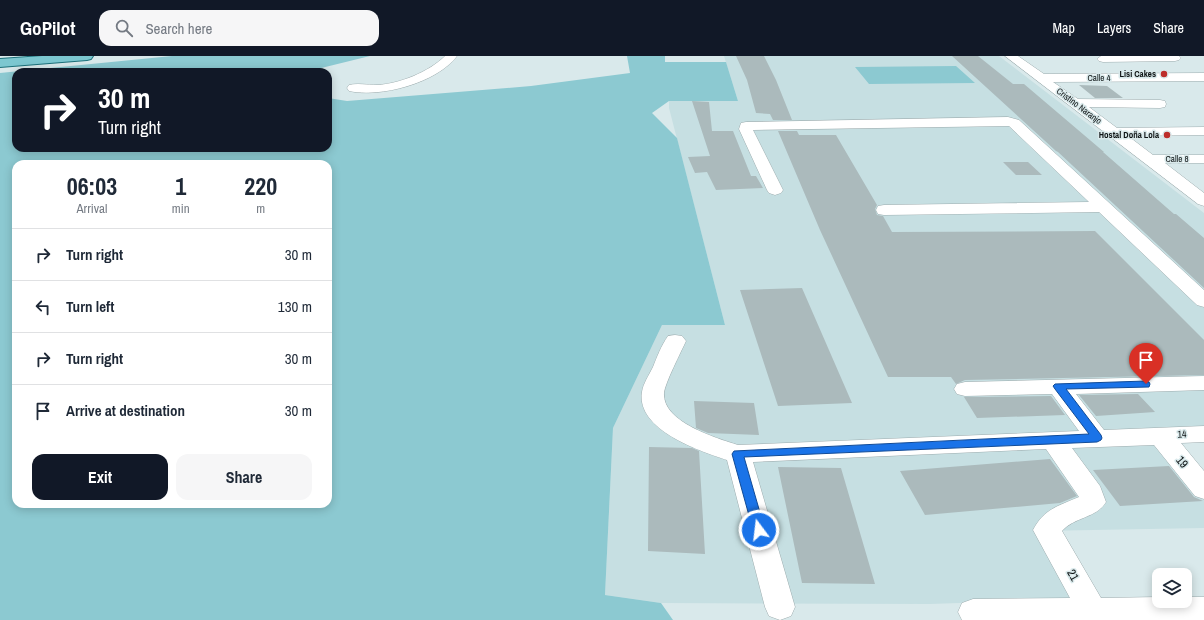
<!DOCTYPE html>
<meta charset="utf-8">
<style>
:root{--surface:#fff;--page:#f6f6f7;--text:#1f2937;--muted:#747a83;--line:#e0e1e3;--accent:#111827}
body{margin:0;font-family:"Archivo Narrow",sans-serif;background:var(--page);color:var(--text);height:100vh;display:flex;flex-direction:column;font-size:15px;white-space:nowrap}
*{box-sizing:border-box;margin:0}
p{font-size:13px;color:var(--muted)}
.icon{flex:none;width:22px;height:22px;fill:none;stroke:currentColor;stroke-width:2;stroke-linecap:round;stroke-linejoin:round}
.map{position:relative;flex:1;overflow:hidden}
.details{position:absolute;left:12px;top:104px;width:320px;height:348px;display:flex;flex-direction:column;background:var(--surface);border-radius:12px;box-shadow:0 2px 10px #0003}
.details>*{flex:none}
.banner{position:absolute;left:12px;top:12px;width:320px;height:84px;border-radius:12px;box-shadow:0 2px 10px #0003;background:#111827;color:#fff;overflow:hidden}
.buttons{position:absolute;left:1152px;top:512px;display:grid;gap:8px}
.buttons a{display:grid;place-items:center;width:40px;height:40px;border-radius:8px;background:var(--surface);box-shadow:0 2px 10px #0003;font-size:20px}
.pin{position:absolute;display:grid;place-items:center;width:34px;height:34px;color:#fff;margin:-41px -17px;border-radius:50% 50% 50% 0;rotate:-45deg;box-shadow:0 0 4px #0007}
.pin .icon{rotate:45deg}
.me{position:absolute;width:44px;margin:-22px;rotate:345deg;stroke-linejoin:round;filter:drop-shadow(0 0 3px #0008)}
.turn{display:flex;align-items:center;gap:14px;height:84px;padding:0 20px;font-size:18px}
.turn .icon{width:52px;height:52px;stroke-width:2.5}
.turn b{display:block;font-size:28px;line-height:34px}
.eta{display:flex;justify-content:space-evenly;align-items:center;height:68px;text-align:center}
.eta b{font-size:24px;font-weight:700;line-height:28px}
.action{display:flex;gap:8px;margin-top:auto;padding:8px 20px}
.action a{flex:1;height:46px;border-radius:12px;background:var(--accent);color:#fff;font-size:16px;font-weight:700;line-height:46px;text-align:center}
.action a+a{background:var(--page);color:var(--text)}
ul{padding:0;list-style:none}
li{display:flex;align-items:center;gap:12px;height:52px;padding:0 20px;border-top:1px solid var(--line)}
li div{flex:1}
li b{display:block;font-size:15px}
li em{font-style:normal}
header{display:flex;align-items:center;gap:24px;box-sizing:border-box;height:56px;padding:0 20px;background:var(--accent);color:#fff}
header strong{font-size:19px}
nav{display:flex;gap:22px;margin-inline-start:auto;font-size:14px}
.search{width:280px;height:36px;background:var(--page);display:flex;align-items:center;gap:10px;box-sizing:border-box;padding:0 14px;border-radius:12px;color:var(--muted);font-size:15px}
.map>svg:first-child{display:block}
.built{fill:#c6dfe2}
.green{fill:#8cc9d1;fill-rule:evenodd}
.building{fill:#abbabc}
.lines{fill:none;stroke-linecap:round;stroke-linejoin:round}
.minor-casing{stroke:#9dacae;stroke-width:1}
.major-casing{stroke:#1d707a;stroke-width:2}
.minor{fill:#fff;fill-rule:evenodd}
.major{fill:#7cc7d0;fill-rule:evenodd}
.route{fill:#1a73e8;stroke:#114b97}
.poi-dot{fill:#bd2e2b;stroke:#d9e9eb;stroke-width:1.5}
.labels{text-anchor:middle;dominant-baseline:central;stroke-width:3;stroke-linejoin:round;paint-order:stroke}
.far-poi-label{font-size:9px;font-weight:bold;fill:#0f1415;stroke:#d9e9eb;text-anchor:end}
.far-street-label{font-size:9px;fill:#0f1415;stroke:#d9e9eb}
.street-label{font-size:10px;fill:#0f1415;stroke:#d9e9eb}
.near-street-label{font-size:12px;fill:#0f1415;stroke:#d9e9eb}
</style>
<header>
<strong>GoPilot</strong>
<div class="search"><svg class="icon" aria-label="search" viewBox="0 0 24 24"><circle cx="10" cy="10" r="6"/><path d="M15 15l6 6"/></svg>Search here</div>
<nav><a>Map</a><a>Layers</a><a>Share</a></nav>
</header>
<div class="map">
<svg width="1204" height="564" viewBox="0 0 1204 564">
<rect width="100%" height="100%" fill="#d9e9eb"/>
<!-- built -->
<path class="built" d="M 724,0 L 999,0 L 1204,157 L 1204,374 L 1167,375 L 1204,420 L 1204,472 L 1038,475 L 1075,543 L 930,548 L 661,547 L 605,539 L 613,372 L 662,269 L 725,269 L 669,52 L 669,45 L 738,45 Z"/>
<!-- green -->
<path class="green" d="M 172,0 L 370,0 L 305,16 L 16,16 L 16,92 L 328,92 L 328,42 L 347,45 L 531,30 L 630,17 L 627,0 L 665,0 L 665,6 L 726,6 L 738,45 L 669,45 L 652,57 L 677,82 L 725,269 L 662,269 L 613,372 L 605,539 L 661,547 L 673,564 L 0,564 L 0,17 ZM 16,108 L 328,108 L 328,448 L 16,448 Z
M 956,10 L 975,27 L 869,28 L 855,11 Z"/>
<!-- building -->
<path class="building" d="M 736,0 L 764,0 L 776,24 L 792,64 L 773,64 L 770,58 L 756,57 L 747,24 Z
M 952,0 L 978,0 L 1013,28 L 1024,28 L 1104,96 L 1103,96 L 1174,158 L 1176,158 L 1204,182 L 1204,232 L 1058,96 L 1056,95 Z
M 1079,29 L 1107,30 L 1123,42 L 1095,42 Z
M 692,45 L 709,46 L 712,75 L 733,75 L 751,120 L 756,120 L 763,132 L 716,134 L 707,116 L 695,117 L 688,101 L 710,100 Z
M 778,75 L 797,75 L 799,79 L 836,79 L 877,149 L 875,153 L 877,159 L 883,160 L 892,176 L 1095,175 L 1204,284 L 1204,319 L 965,324 L 956,328 L 951,321 L 888,321 L 820,174 Z
M 1003,106 L 1028,106 L 1042,119 L 1016,119 Z
M 802,232 L 852,347 L 778,350 L 740,234 Z
M 1138,338 L 1155,356 L 1096,360 L 1079,339 Z
M 1051,340 L 1065,359 L 977,362 L 964,341 Z
M 694,345 L 754,347 L 759,379 L 708,377 L 696,372 Z
M 649,391 L 692,392 L 699,395 L 705,498 L 648,495 Z
M 1050,403 L 1077,440 L 1060,447 L 925,459 L 900,415 Z
M 1169,410 L 1194,441 L 1203,445 L 1120,450 L 1093,414 Z
M 778,411 L 841,412 L 875,528 L 802,527 Z"/>
<g class="lines">
<!-- minor casing -->
<g class="minor-casing">
<path id="minor" d="M 445,0 L 457,0 C 437,27 380,42 349,35 L 347,32 L 349,29 C 358,27 367,29 377,29 C 399,28 429,16 445,0 Z
M 1005,0 L 1018,0 L 1044,18 L 1204,17 L 1204,25 L 1053,26 L 1078,43 L 1160,44 L 1165,45 L 1166,48 L 1165,51 L 1160,52 L 1089,51 L 1117,72 L 1204,71 L 1204,79 L 1128,80 L 1153,99 L 1204,99 L 1204,107 L 1165,107 L 1204,137 L 1204,150 L 1198,148 Z
M 1179,0 L 1181,2 L 1179,4 L 1175,5 L 1103,6 L 1099,5 L 1097,3 L 1101,0 Z
M 1008,61 L 1019,64 L 1204,234 L 1204,251 L 1197,249 L 1099,156 L 884,159 L 878,158 L 876,154 L 878,150 L 884,149 L 1089,146 L 1009,70 L 753,74 L 783,134 L 781,137 L 775,139 L 769,137 L 767,134 L 739,73 L 741,67 L 746,66 Z
M 675,279 L 682,280 L 686,285 C 681,296 665,327 664,337 C 662,366 716,382 738,389 L 1079,375 L 1052,338 L 965,340 L 957,338 L 954,333 L 957,328 L 965,326 L 1204,320 L 1204,334 L 1076,338 L 1104,374 L 1204,370 L 1204,386 L 1181,387 L 1204,415 L 1204,443 L 1195,440 L 1154,389 L 1072,392 L 1100,430 L 1106,446 C 1097,462 1074,461 1062,475 L 1101,542 L 1159,541 L 1159,545 L 1185,545 L 1185,541 L 1204,541 L 1204,564 L 962,564 L 958,556 L 962,547 L 973,543 L 1070,542 L 1033,474 C 1044,453 1058,450 1079,441 L 1046,393 L 753,406 L 795,551 L 791,560 L 780,564 L 769,560 L 765,551 L 727,404 C 700,395 636,374 642,336 C 643,328 649,319 653,311 C 657,301 661,290 668,280 Z"/>
</g>
<!-- major casing -->
<g class="major-casing">
<path id="major" d="M 42,0 L 93,0 L 91,3 L 87,4 L 0,11 L 0,3 Z"/>
</g>
<!-- minor -->
<use href="#minor" class="minor"/>
<!-- major -->
<use href="#major" class="major"/>
</g>
<!-- route -->
<path class="route" d="M 1146,325 L 1149,326 L 1150,328 L 1149,331 L 1066,333 L 1101,379 L 1102,382 L 1101,384 L 1097,386 L 744,401 L 765,474 L 763,478 L 759,479 L 754,478 L 753,474 L 732,398 L 734,395 L 1089,378 L 1055,333 L 1053,330 L 1055,328 Z"/>
<!-- markers -->
<g class="poi-dot">
<circle cx="1164" cy="18" r="4"/>
<circle cx="1167" cy="79" r="4"/>
</g>
<g class="labels">
<!-- far-poi labels -->
<g class="far-poi-label">
<text x="1156" y="18">Lisi Cakes</text>
<text x="1159" y="79">Hostal Doña Lola</text>
</g>
<!-- far-street labels -->
<g class="far-street-label">
<text x="1099" y="22">Calle 4</text>
<text transform="translate(1079 50) rotate(37)">Cristino Naranjo</text>
<text x="1177" y="103">Calle 8</text>
</g>
<!-- street labels -->
<g class="street-label">
<text transform="translate(1182 378) rotate(-2)">14</text>
</g>
<!-- near-street labels -->
<g class="near-street-label">
<text transform="translate(1182 406) rotate(51)">19</text>
<text transform="translate(1073 519) rotate(61)">21</text>
</g>
</g>
</svg>
<div class="buttons">
<a><svg class="icon" aria-label="layers" viewBox="0 0 24 24"><path d="M12 4l9 5-9 5-9-5zM3 14l9 5 9-5"/></svg></a>
</div>
<div class="pin" style="left:1146px;top:328px;background:#d93025"><svg class="icon" aria-label="arrive" viewBox="0 0 24 24"><path d="M6 21V4h12l-3 4 3 4H6"/></svg></div>
<svg class="me" style="left:759px;top:474px" viewBox="-20 -20 40 40"><circle r="17" fill="#1a73e8" stroke="#fff" stroke-width="3"/><path d="M0-11L8 9 0 5-8 9z" fill="#fff"/></svg>
<div class="banner">
<div class="turn"><svg class="icon" aria-label="right" viewBox="0 0 24 24"><path d="M7 20v-9h11M14 6l5 5-5 5"/></svg><div><b>30 m</b>Turn right</div></div>
</div>
<section class="details">
<div class="eta">
<div><b>06:03</b><p>Arrival</p></div>
<div><b>1</b><p>min</p></div>
<div><b>220</b><p>m</p></div>
</div>
<ul>
<li><svg class="icon" aria-label="right" viewBox="0 0 24 24"><path d="M7 20v-9h11M14 6l5 5-5 5"/></svg><div><b>Turn right</b></div><em>30 m</em></li>
<li><svg class="icon" aria-label="left" viewBox="0 0 24 24"><path d="M17 20v-9H6M10 6l-5 5 5 5"/></svg><div><b>Turn left</b></div><em>130 m</em></li>
<li><svg class="icon" aria-label="right" viewBox="0 0 24 24"><path d="M7 20v-9h11M14 6l5 5-5 5"/></svg><div><b>Turn right</b></div><em>30 m</em></li>
<li><svg class="icon" aria-label="arrive" viewBox="0 0 24 24"><path d="M6 21V4h12l-3 4 3 4H6"/></svg><div><b>Arrive at destination</b></div><em>30 m</em></li>
</ul>
<div class="action"><a>Exit</a><a>Share</a></div>
</section>
</div>
